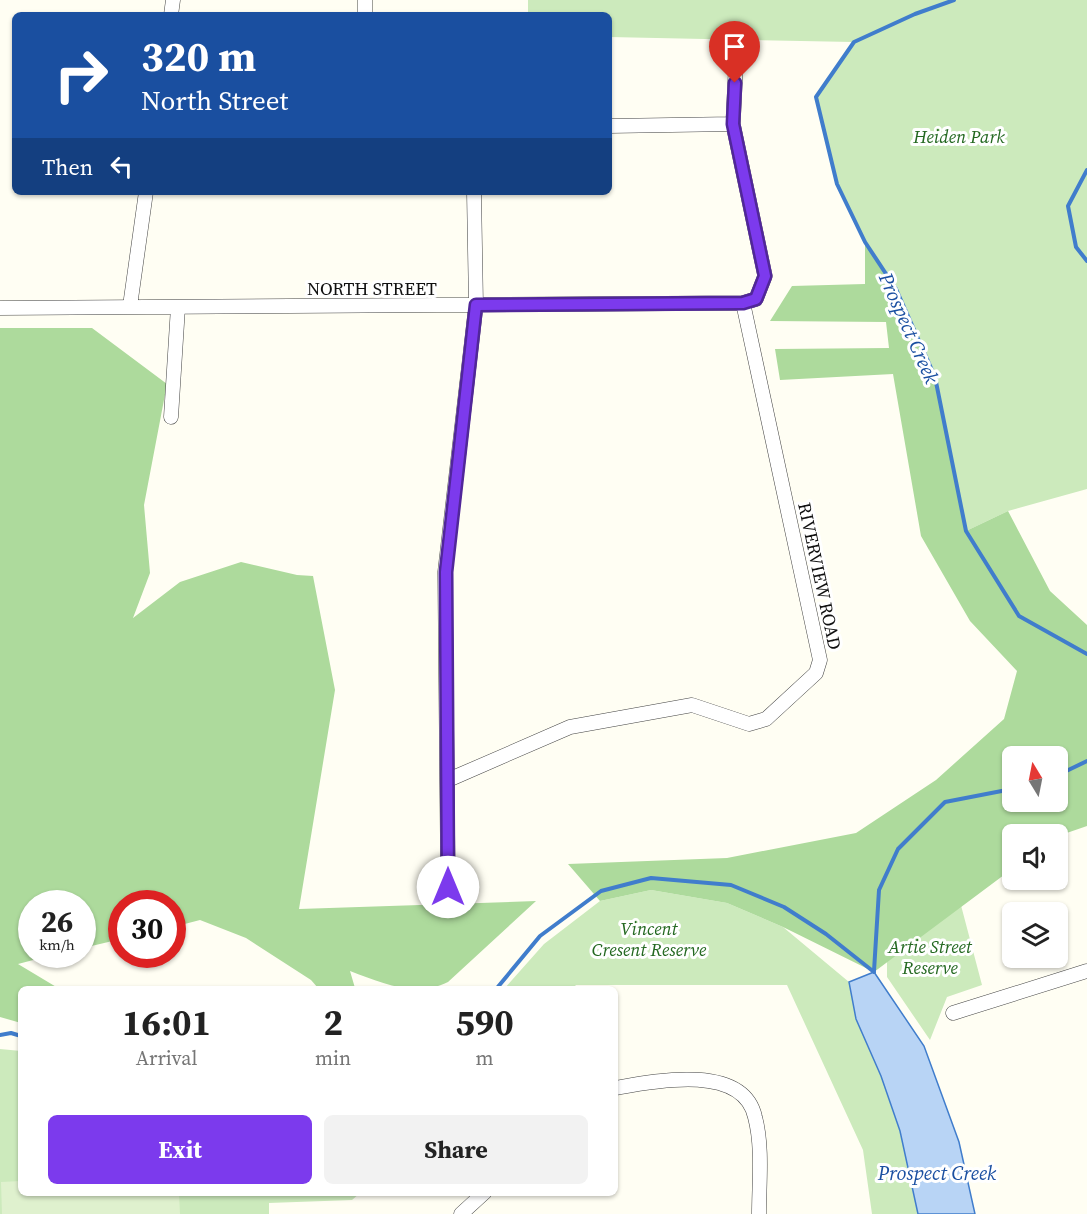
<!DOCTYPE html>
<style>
:root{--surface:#fff;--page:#f2f2f2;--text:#222;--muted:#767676;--accent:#7c3aed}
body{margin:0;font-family:"Source Serif 4",serif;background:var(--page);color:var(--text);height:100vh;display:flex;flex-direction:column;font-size:22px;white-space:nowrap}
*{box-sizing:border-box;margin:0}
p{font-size:20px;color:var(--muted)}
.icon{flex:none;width:33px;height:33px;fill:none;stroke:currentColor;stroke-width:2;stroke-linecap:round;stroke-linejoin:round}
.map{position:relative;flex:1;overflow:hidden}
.drawer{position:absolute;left:18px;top:986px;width:600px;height:210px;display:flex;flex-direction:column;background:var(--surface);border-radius:9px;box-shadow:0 2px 4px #0004}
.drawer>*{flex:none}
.hud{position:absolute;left:12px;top:12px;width:600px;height:183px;border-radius:9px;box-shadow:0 2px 4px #0004;background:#1a4fa0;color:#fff;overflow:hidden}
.needle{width:39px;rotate:350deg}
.buttons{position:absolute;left:1002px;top:746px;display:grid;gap:12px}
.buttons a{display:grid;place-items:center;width:66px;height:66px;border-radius:9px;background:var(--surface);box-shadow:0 2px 4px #0004;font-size:30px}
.speed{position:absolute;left:18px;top:890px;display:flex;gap:12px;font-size:30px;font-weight:700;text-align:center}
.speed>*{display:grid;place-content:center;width:78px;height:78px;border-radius:50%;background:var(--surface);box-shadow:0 2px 4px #0004;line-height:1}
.speed small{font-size:15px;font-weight:400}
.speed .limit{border:9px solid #d22;background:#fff;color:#111}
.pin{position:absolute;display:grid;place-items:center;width:51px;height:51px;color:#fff;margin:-62px -26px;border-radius:50% 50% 50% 0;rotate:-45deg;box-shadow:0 0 6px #0007}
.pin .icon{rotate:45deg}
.me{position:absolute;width:66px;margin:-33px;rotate:0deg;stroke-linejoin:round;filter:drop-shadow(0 0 4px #0008)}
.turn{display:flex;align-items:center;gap:21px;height:126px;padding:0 30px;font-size:27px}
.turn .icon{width:78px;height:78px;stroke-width:2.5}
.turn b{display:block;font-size:42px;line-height:51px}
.then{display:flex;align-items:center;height:57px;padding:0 30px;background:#0003;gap:12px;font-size:22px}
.eta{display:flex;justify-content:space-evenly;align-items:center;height:102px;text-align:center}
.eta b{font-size:36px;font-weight:700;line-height:42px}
.cta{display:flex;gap:12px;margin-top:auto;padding:12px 30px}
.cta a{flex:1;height:69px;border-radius:9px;background:var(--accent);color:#fff;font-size:24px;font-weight:700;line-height:69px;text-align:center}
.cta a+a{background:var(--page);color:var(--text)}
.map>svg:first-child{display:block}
.green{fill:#cceabc}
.forest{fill:#adda9c;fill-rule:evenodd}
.pitch{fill:#dff1ce}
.water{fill:#b8d4f5;stroke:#407dcc;stroke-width:1.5}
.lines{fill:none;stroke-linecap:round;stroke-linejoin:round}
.stream{stroke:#407dcc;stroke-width:4}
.street-casing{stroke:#434343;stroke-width:15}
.street{stroke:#fff;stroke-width:14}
.route-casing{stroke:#51269a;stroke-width:15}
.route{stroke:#7c3aed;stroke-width:10}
.labels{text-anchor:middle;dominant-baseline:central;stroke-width:6;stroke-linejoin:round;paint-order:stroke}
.park-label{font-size:18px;font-style:italic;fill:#236820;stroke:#fff}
.street-label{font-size:18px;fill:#101010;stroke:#fff}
.water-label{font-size:20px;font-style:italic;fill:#1a4fa1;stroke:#fff}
</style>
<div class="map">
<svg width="1087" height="1214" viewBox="0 0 1087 1214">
<rect width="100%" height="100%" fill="#fffef3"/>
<!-- green -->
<path class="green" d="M 528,0 L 1087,0 L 1087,489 L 1008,511 L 966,531 L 935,377 L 896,289 L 865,242 L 837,184 L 816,97 L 853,42 L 609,37 L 609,15 L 528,15 Z
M 943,837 L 982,985 L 947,997 L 930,1040 L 887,977 L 887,915 Z
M 651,890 L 727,903 L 783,927 L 849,982 L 856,1019 L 881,1076 L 900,1132 L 918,1214 L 872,1214 L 863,1150 L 787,985 L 576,985 L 573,988 L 505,988 L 544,944 L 600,901 Z
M 0,1049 L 21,1051 L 21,1192 L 360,1193 L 352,1200 L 269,1203 L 269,1214 L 0,1214 Z"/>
<!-- forest -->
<path class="forest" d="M 865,242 L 896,289 L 935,377 L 966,531 L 1008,511 L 1050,591 L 1087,625 L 1087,826 L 1058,836 L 1012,834 L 1012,869 L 874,972 L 783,927 L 727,903 L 651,890 L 600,901 L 568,864 L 727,858 L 856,833 L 936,780 L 1004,719 L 1017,671 L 970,621 L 921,536 L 893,374 L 780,380 L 775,349 L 889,348 L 886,322 L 770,321 L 792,286 L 865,284 ZM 1012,756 L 1058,756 L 1058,801 L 1012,801 Z
M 0,328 L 92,328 L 167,384 L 144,505 L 150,573 L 133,618 L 180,582 L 241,562 L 297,575 L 313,576 L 335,690 L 299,909 L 536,901 L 448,982 C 415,998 382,983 350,971 L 355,988 L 318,988 L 311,980 L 246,938 L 200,920 L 173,927 L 172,903 L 122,903 L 121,939 L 83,948 L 82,903 L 32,903 L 32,954 L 56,954 L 18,964 L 58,988 L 21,988 L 21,1023 L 0,1017 Z"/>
<!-- pitch -->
<path class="pitch" d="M 21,1181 L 21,1192 L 179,1193 L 180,1214 L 2,1214 L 1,1182 Z"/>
<!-- water -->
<path class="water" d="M 874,972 L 924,1046 L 959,1142 L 975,1214 L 918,1214 L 900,1131 L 881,1076 L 856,1019 L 849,982 Z"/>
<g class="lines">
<!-- stream -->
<path class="stream" d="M 954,0 L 915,14 L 854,42 L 816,97 L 837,184 L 865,242 L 896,289 L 935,377 L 966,531 L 1019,616 L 1087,654
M 1087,170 L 1068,206 L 1076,247 L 1087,261
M 1058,775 L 1087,761
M 874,971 L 879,890 L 898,849 L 945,802 L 1012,789
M 497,988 L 540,936 L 601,891 L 651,878 L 731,885 L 784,907 L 826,934 L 874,972
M 0,1035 L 11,1033 L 21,1036"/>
<!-- street casing -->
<g class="street-casing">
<path id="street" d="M 365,0 L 365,15
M 171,15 L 173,0
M 609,126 L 733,124
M 130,306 L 146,192
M 0,308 L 743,303 L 756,299 L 765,276 L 733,124 L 737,42
M 171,417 L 178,307
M 448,780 L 570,727 L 692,705 L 749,724 L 766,719 L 816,673 L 820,660 L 743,303
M 448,887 L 445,572 L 476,305 L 474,192
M 953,1013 L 1087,971
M 615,1088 C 654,1081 743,1063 755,1117 C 763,1147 759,1183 759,1214
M 461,1214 L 485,1192"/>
</g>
<!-- street -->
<use href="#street" class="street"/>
</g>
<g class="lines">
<!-- route casing -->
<g class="route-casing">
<path id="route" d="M 448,887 L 446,572 L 476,305 L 743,303 L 756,299 L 765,276 L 733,124 L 735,83"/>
</g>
<!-- route -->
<use href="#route" class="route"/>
</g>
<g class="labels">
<!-- park labels -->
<g class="park-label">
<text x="959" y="136">Heiden Park</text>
<text x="649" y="928">Vincent<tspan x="649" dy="21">Cresent Reserve</tspan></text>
<text x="930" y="946">Artie Street<tspan x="930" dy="21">Reserve</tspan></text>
</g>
<!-- street labels -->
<g class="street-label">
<text x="372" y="288">NORTH STREET</text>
<text transform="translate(820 576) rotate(78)">RIVERVIEW ROAD</text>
</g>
<!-- water labels -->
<g class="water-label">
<text transform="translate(909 328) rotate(66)">Prospect Creek</text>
<text x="937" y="1173">Prospect Creek</text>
</g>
</g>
</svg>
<div class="buttons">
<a><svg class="needle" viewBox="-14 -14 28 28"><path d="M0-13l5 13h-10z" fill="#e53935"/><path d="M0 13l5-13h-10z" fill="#767676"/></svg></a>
<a><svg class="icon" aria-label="sound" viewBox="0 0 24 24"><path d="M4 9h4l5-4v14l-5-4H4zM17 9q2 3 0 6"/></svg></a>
<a><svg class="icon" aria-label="layers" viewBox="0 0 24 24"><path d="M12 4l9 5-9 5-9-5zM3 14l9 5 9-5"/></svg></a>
</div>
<div class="speed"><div>26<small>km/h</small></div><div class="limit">30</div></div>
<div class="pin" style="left:735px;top:83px;background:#d93025"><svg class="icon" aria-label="arrive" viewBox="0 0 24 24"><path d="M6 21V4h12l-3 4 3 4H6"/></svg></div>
<svg class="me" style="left:448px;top:887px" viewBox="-20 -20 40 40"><circle r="19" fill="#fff"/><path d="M0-13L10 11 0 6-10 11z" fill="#7c3aed"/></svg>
<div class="hud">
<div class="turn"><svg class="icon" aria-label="right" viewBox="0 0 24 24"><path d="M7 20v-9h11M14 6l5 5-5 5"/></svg><div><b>320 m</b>North Street</div></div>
<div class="then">Then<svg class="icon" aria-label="left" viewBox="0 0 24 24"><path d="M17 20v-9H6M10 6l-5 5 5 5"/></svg></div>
</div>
<section class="drawer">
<div class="eta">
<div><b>16:01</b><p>Arrival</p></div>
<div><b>2</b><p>min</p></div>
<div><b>590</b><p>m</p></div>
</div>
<div class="cta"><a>Exit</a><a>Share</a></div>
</section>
</div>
